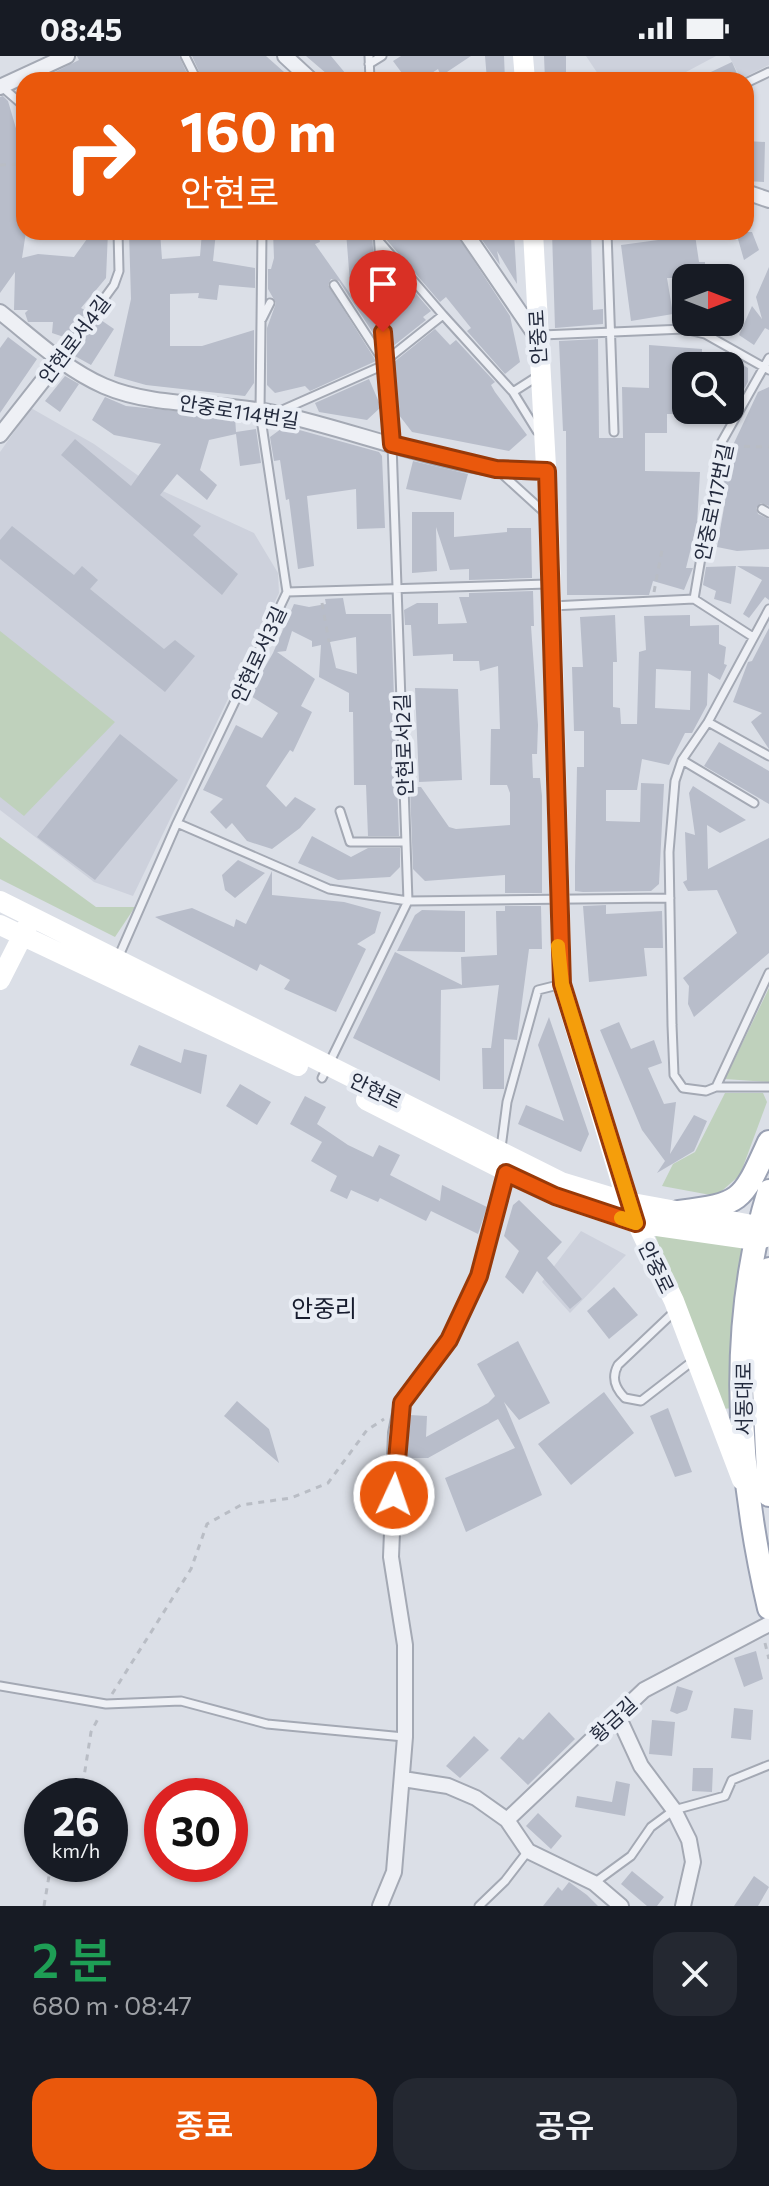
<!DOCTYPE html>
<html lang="ko">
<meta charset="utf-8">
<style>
:root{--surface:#171b24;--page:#242831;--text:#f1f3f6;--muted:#9ea1a6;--accent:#ea580c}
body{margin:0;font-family:Commissioner,"Noto Sans KR",sans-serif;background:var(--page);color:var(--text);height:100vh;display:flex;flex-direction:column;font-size:30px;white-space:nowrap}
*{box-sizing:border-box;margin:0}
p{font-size:26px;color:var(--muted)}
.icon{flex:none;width:44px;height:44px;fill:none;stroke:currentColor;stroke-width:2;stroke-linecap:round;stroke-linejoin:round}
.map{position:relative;height:1850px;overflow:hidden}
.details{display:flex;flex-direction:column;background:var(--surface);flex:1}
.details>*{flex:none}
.banner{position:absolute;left:16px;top:16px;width:738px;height:168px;border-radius:24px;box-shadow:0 2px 6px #0004;background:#ea580c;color:#fff;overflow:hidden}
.needle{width:52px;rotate:90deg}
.controls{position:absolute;left:672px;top:208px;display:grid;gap:16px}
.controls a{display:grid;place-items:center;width:72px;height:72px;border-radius:16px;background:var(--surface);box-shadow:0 2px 6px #0004;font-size:40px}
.speed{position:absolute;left:24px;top:1722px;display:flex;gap:16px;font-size:40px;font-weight:700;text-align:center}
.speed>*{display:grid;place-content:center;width:104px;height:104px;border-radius:50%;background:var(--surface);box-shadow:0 2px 6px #0004;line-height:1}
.speed small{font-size:20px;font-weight:400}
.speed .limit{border:12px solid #d22;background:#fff;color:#111}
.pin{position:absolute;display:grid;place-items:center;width:68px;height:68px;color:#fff;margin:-82px -34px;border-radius:50% 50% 50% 0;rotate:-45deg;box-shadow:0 0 8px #0007}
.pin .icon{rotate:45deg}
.me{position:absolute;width:88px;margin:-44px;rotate:3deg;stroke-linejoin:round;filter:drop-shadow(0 0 6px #0008)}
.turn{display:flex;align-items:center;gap:28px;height:168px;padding:0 32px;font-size:36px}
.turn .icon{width:104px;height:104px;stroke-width:2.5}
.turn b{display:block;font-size:56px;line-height:68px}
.round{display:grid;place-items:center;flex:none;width:84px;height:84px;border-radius:24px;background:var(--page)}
.headline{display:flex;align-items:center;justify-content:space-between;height:136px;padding:0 32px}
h1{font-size:48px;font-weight:600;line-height:60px;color:#1e9e55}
.primary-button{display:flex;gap:16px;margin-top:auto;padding:16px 32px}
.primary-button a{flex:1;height:92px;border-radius:24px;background:var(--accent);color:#fff;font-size:32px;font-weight:600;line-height:92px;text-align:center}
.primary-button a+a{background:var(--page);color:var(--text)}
.status{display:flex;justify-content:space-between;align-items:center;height:56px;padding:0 40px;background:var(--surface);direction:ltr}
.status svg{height:22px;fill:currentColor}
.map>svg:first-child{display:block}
.built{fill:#cdd1dc}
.green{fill:#bfd1bc}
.building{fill:#b8bdca;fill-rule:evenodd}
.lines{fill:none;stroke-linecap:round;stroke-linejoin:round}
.lane-casing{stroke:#a4a9b4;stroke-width:11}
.street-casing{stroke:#a4a9b4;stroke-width:18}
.primary-casing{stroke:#9aa1b3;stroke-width:26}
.path{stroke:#b9bdc5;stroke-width:3;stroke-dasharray:6 6;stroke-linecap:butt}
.lane{stroke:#eef0f5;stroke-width:7}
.street{stroke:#eef0f5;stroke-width:14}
.secondary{stroke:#fff;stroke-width:20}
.primary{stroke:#fff;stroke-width:22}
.route-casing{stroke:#983908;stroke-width:20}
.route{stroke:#ea580c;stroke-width:14}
.slow{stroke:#f59e0b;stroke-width:14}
.labels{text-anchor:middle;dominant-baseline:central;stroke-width:8;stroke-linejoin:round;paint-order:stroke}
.street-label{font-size:20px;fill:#242b3e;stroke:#eaeef5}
.quarter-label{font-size:24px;fill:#171c2e;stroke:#eaeef5}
</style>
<div class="status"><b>08:45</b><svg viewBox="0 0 49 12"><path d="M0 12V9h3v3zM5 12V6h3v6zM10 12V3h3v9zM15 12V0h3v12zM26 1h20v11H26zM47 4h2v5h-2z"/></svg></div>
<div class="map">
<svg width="769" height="1850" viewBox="0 0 769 1850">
<rect width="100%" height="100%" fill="#dbdfe7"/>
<!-- built -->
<path class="built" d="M 586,0 L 716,0 L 671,24 L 602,24 Z
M 729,0 L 769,0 L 769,9 L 741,23 Z
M 31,352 L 94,388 L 154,431 L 254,477 L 278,517 L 279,537 L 133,840 L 94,826 L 0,754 L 0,396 Z
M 581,1175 L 626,1199 L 570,1257 L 542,1226 Z"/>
<!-- green -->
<path class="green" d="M 0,575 L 115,666 L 24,760 L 0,741 Z
M 0,781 L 96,851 L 135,851 L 115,881 L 0,823 Z
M 769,932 L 769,1026 L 725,1023 Z
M 725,1037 L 763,1037 L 767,1046 L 740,1119 L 716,1140 L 662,1130 L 673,1108 L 695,1096 Z
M 655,1179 L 742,1188 L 736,1245 L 733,1352 L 723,1353 Z"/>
<!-- building -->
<path class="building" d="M 77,0 L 179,0 L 190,24 L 39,24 L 79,4 Z
M 192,0 L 266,0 L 293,24 L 203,24 Z
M 306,0 L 331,0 L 351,24 L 334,24 Z
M 401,0 L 471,0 L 441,20 L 438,13 L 421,24 L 407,24 L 393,5 Z
M 485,0 L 504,0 L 505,24 L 487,24 Z
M 544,0 L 566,0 L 566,24 L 545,24 Z
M 732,6 L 740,24 L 694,24 Z
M 3,40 L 8,45 L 20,86 L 24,85 L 26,176 L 22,202 L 38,198 L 74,201 L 92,176 L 108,176 L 106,222 L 81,252 L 87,255 L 67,282 L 52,277 L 53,266 L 28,266 L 25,257 L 28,254 L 14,254 L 15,216 L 0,237 L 0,41 Z
M 746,85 L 765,86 L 764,126 L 746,125 Z
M 129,176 L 160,176 L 162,203 L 200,200 L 202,176 L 216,176 L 213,205 L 255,212 L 255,232 L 219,229 L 217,244 L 198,242 L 199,237 L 170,238 L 170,290 L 202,290 L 254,274 L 254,327 L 245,340 L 146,329 L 114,320 L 131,243 Z
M 273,176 L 318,176 L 320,186 L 315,188 L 351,239 L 346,176 L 372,176 L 379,286 L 339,225 L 331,223 L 328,229 L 376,305 L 310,335 L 305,330 L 275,337 L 267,329 L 267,272 L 276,247 L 268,233 L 268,213 L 271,213 L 274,202 Z
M 385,176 L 455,176 L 510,260 L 520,306 L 505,318 L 467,275 L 471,272 L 446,241 L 440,246 L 385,182 Z
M 485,176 L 514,176 L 517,228 L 497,195 L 500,209 L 482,184 L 487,179 Z
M 552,176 L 591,176 L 593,254 L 603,253 L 603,268 L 555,272 Z
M 736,176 L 752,176 L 759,194 L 744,204 Z
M 695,179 L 699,206 L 705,206 L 705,210 L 718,210 L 728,222 L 667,222 L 673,258 L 631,265 L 621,189 Z
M 386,203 L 431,255 L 423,261 L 426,264 L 392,291 Z
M 769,211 L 769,274 L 765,272 L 754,289 L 739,279 L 752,250 L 762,263 L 756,241 Z
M 98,262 L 114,273 L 91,309 L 73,299 Z
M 435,273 L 450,289 L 456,284 L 495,326 L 491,329 L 495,336 L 527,379 L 509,395 L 412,376 L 399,359 L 394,306 Z
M 8,281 L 37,303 L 0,357 L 0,292 Z
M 598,283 L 599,382 L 623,382 L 622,331 L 649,332 L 649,289 L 702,293 L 702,310 L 686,310 L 686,358 L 667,358 L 667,377 L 645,377 L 645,415 L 700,416 L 697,468 L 686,512 L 693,512 L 684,534 L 653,525 L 649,539 L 567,539 L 566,375 L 563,375 L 559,285 Z
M 730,301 L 748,312 L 748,326 L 733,352 L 730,350 Z
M 65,320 L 79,328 L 60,356 L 45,345 Z
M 369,323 L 381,351 L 367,364 L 319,356 L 315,347 Z
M 769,331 L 769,450 L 761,447 L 756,452 L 758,458 L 769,463 L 769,493 L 737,495 L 717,491 L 728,429 L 724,429 L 726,404 L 758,336 Z
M 105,341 L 126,350 L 235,361 L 236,376 L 256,373 L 261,407 L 240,410 L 236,378 L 209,384 L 200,414 L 217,429 L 207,444 L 177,418 L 160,439 L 201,470 L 193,479 L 238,518 L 222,539 L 61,399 L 75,383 L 131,430 L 161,388 L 114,379 L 92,364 Z
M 285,370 L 379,396 L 382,400 L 385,472 L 357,473 L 356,433 L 307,440 L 314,510 L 298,513 L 289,443 L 286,444 L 280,404 L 274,405 L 270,381 Z
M 413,405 L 468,418 L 461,444 L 406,433 Z
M 412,456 L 454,456 L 454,481 L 507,476 L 507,472 L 531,472 L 532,522 L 469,524 L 469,513 L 450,514 L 436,471 L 437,515 L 412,517 Z
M 12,470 L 74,519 L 82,510 L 98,524 L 90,533 L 164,593 L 175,584 L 195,600 L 165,636 L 0,503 L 0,484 Z
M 736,510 L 731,548 L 714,543 L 716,535 L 703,529 L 706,511 Z
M 737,510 L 769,511 L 769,544 L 765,541 L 749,562 L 743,558 L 762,524 Z
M 533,535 L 534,570 L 531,570 L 538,669 L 537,698 L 532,698 L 533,722 L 540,722 L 542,740 L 542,837 L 505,837 L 505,819 L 425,825 L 413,813 L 410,731 L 421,731 L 449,771 L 456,773 L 510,769 L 510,737 L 507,729 L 490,729 L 491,673 L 500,673 L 498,610 L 480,615 L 479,605 L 453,605 L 453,598 L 413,600 L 411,569 L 405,569 L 404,554 L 417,547 L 438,547 L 438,568 L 467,567 L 459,541 L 469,541 L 469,537 Z
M 343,542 L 346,558 L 391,558 L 399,780 L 368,780 L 366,729 L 354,729 L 353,656 L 349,656 L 349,637 L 319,621 L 321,589 L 312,591 L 312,585 L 292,575 L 286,595 L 277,596 L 315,623 L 301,650 L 312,656 L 293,696 L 290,694 L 266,730 L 286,751 L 295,741 L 316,753 L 300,772 L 272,793 L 247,785 L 232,767 L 226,773 L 210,756 L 223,743 L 203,734 L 236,669 L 262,682 L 278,657 L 249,639 L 273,597 L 294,548 L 309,551 L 326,548 L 325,543 ZM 356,581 L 357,618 L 336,612 L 330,586 Z
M 615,559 L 617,606 L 613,606 L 613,651 L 620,652 L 621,668 L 637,668 L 639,596 L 646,594 L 644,560 L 690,559 L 690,570 L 719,569 L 719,588 L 726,591 L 724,608 L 727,609 L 720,624 L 708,617 L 707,649 L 692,677 L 685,677 L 669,709 L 642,703 L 637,734 L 606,734 L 606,765 L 640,766 L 641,727 L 664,728 L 659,828 L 651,835 L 583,836 L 575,835 L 575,811 L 577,711 L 584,711 L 584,675 L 574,675 L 572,611 L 583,611 L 580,561 ZM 656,613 L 691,615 L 690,654 L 655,652 Z
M 769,572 L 769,693 L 751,666 L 762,657 L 733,646 L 748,606 L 752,605 Z
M 415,632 L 458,633 L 462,724 L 419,726 Z
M 120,678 L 178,724 L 95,824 L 37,781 Z
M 719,686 L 769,715 L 769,748 L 704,710 Z
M 693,730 L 746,764 L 720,777 L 707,769 L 708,813 L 769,782 L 769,897 L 694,961 L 688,948 L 689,930 L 683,922 L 737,877 L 717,834 L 688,835 L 683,826 L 687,824 L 685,776 L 695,779 L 689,737 Z
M 312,780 L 351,801 L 368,792 L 400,792 L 400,811 L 390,821 L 338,824 L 298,807 Z
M 238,804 L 265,817 L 235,842 L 225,834 L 222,819 Z
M 272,815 L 272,839 L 344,846 L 381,856 L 375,877 L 357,888 L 366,893 L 336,956 L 284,933 L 290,924 L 260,908 L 257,915 L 155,861 L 192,852 L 234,871 L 236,863 L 246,868 Z
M 606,849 L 606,858 L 662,855 L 663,892 L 644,892 L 647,920 L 589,926 L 583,850 Z
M 505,850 L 541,850 L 542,893 L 529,893 L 517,984 L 504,983 L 504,1033 L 483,1033 L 482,992 L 491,992 L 499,929 L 441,934 L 440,1025 L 353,982 L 395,896 L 462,929 L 461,901 L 497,899 L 496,855 L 505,855 Z
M 422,854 L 465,855 L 465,896 L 397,895 L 415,859 Z
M 549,961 L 589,1078 L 581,1096 L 518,1068 L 526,1049 L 564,1065 L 538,989 Z
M 619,966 L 631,993 L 654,984 L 662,1007 L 648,1012 L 664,1048 L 676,1046 L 670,1098 L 694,1059 L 707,1065 L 694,1095 L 657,1117 L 665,1105 L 642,1074 L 600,974 Z
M 139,989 L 181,1007 L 184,993 L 207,999 L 201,1038 L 130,1009 Z
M 240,1028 L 271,1046 L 257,1069 L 226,1050 Z
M 305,1040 L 326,1051 L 317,1068 L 348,1089 L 373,1101 L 379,1089 L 400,1099 L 390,1119 L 440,1145 L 442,1129 L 487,1151 L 478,1178 L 431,1155 L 426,1165 L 380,1142 L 378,1146 L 351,1134 L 347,1143 L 330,1135 L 337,1120 L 311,1105 L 322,1086 L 290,1068 Z
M 519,1144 L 562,1186 L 547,1202 L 582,1243 L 570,1253 L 537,1215 L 523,1238 L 505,1221 L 519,1195 L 504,1180 L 513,1149 Z
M 614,1231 L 638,1259 L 609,1283 L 587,1255 Z
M 518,1285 L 550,1347 L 519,1364 L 504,1346 L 522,1389 L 517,1391 L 522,1389 L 542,1439 L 466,1476 L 445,1422 L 515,1392 L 498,1363 L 428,1402 L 407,1402 L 410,1359 L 427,1360 L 426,1381 L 488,1347 L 495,1340 L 477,1308 Z
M 604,1336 L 634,1377 L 571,1429 L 538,1388 Z
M 237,1345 L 269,1373 L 279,1407 L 224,1360 Z
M 668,1352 L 692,1416 L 675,1421 L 650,1360 Z
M 756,1595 L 763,1623 L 744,1631 L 734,1602 Z
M 677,1630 L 693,1635 L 687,1654 L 677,1658 L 670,1655 Z
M 734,1652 L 753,1654 L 751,1684 L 731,1682 Z
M 549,1656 L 575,1683 L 528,1729 L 500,1702 L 519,1681 L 523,1684 Z
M 652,1664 L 675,1666 L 672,1700 L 649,1698 Z
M 474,1680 L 489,1694 L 460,1722 L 446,1710 Z
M 693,1712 L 713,1712 L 712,1736 L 692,1735 Z
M 616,1725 L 630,1728 L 625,1760 L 575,1751 L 577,1740 L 612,1746 Z
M 538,1757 L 562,1780 L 551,1793 L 526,1770 Z
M 632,1815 L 664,1841 L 657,1850 L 647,1850 L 621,1828 Z
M 754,1820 L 769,1831 L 758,1850 L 734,1850 Z
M 569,1826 L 587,1839 L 598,1850 L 543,1850 L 558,1831 L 562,1835 Z"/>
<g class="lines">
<!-- lane casing -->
<g class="lane-casing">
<path id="lane" d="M 185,0 L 197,24
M 369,0 L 370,24
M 369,8 L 382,0
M 746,27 L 769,16
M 2,31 L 24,50
M 607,176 L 614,376
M 379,185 L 443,259
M 334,229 L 384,306 L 443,259 L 513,336 L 537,375
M 262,263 L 270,247
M 542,279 L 684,273 L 705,278 L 769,314
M 59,304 L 114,229 L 119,215 L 118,176
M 513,336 L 538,320
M 280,355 L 384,309
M 501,417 L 545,457
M 762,453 L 769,457
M 287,536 L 547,528
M 694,543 L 753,581
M 552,550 L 694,543 L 720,389 L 769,302
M 769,553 L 708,666 L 682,704 L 675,725 L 669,796 L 672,969 L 674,1019 L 683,1032 L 706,1035 L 716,1031 L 769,917
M 708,666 L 769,700
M 682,704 L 754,747
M 340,755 L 350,786 L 405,786
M 177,767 L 329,833 L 408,845 L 670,842
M 118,902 L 177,767 L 287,536 L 260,356 L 262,176
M 322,1022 L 408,845 L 392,388 L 378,176
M 716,1031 L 769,1031
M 501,1092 L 507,1046 L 538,934 L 558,929
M 675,1255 L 618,1309 C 611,1322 615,1332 625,1342 L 641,1345 L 694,1304
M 0,1630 L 106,1648 L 181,1645 L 267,1668 L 404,1681
M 594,1827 L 631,1800 L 651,1771 L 674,1754 L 725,1740 L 732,1724 L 769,1709
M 479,1850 L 505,1825 L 528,1795"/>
</g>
<!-- street casing -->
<g class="street-casing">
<path id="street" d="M 285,0 L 311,24
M 0,31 L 67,0
M 746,136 L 769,144
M 465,176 L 536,280
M 0,256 C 33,282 65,313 104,330 C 157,353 223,345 279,358 C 362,376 462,419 547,415
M 0,379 L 59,304
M 618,1660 L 641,1710 L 674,1754 L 689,1784 L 693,1806 L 683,1850
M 403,1723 L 448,1730 L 476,1742 L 507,1764 L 528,1795 L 594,1827 L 621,1850
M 507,1764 L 644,1634 L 769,1568
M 380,1850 L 394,1816 L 405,1681 L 405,1589 L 391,1501 L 396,1377 L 402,1347 L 449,1284 L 479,1220 L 506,1117"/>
</g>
<!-- primary casing -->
<g class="primary-casing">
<path id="primary" d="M 769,1135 C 727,1271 737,1415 769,1552
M 679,1156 C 743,1148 742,1145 769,1086
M 769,1213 L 762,1289 L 769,1439"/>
</g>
<!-- path -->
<path class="path" d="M 0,109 L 24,108
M 732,390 L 769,391
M 654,536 L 662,494
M 322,547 L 329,586
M 765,1587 L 769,1603
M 112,1638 L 191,1513 L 207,1468 L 241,1449 L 291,1442 L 328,1427 L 367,1374 L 384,1363
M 81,1740 L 91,1676 L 100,1659
M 44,1850 L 51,1808"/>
<!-- lane -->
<use href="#lane" class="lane"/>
<!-- street -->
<use href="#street" class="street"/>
<!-- secondary -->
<path class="secondary" d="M 523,0 L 525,24
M 533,176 L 549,465 L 562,928 L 627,1146 L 674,1245 L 742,1424
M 0,845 L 561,1126 L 627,1146 L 758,1170 L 769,1175
M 0,869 L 298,1010
M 0,924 L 29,867
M 366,1044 L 555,1140 L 636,1167 L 755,1184 L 769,1180"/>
<!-- primary -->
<use href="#primary" class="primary"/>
</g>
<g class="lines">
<!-- route casing -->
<g class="route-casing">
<path id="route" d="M 383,276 L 392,388 L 496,413 L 547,415 L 562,928 L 636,1167 L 555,1140 L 506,1117 L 479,1220 L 449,1284 L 402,1347 L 394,1439"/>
</g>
<!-- route -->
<use href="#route" class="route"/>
<!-- slow -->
<path class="slow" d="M 558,890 L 562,928 L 636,1167 L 621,1162"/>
</g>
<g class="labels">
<!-- street labels -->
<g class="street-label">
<text transform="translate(537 281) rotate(-93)">안중로</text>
<text transform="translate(74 283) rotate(-53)">안현로서4길</text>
<text transform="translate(239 355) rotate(9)">안중로114번길</text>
<text transform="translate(713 446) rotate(-78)">안중로117번길</text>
<text transform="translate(258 598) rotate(-65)">안현로서3길</text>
<text transform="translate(403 689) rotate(-92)">안현로서2길</text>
<text transform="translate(376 1034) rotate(26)">안현로</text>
<text transform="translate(657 1211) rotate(64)">안중로</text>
<text transform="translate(743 1343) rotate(-90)">서동대로</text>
<text transform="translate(613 1663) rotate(-43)">황금길</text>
</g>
<!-- quarter labels -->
<g class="quarter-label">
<text x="324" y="1251">안중리</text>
</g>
</g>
</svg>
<div class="controls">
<a><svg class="needle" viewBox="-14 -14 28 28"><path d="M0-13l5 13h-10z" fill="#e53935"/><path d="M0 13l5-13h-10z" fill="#9ea1a6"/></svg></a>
<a><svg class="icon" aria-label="search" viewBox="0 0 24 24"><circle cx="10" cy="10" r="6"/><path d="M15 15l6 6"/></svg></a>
</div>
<div class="speed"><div>26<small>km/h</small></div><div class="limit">30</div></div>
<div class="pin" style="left:383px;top:276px;background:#d93025"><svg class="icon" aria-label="arrive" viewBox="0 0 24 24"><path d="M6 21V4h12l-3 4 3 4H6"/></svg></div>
<svg class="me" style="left:394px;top:1439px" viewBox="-20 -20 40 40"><circle r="17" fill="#ea580c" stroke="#fff" stroke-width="3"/><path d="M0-11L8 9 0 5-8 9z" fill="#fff"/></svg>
<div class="banner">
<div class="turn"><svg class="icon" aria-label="right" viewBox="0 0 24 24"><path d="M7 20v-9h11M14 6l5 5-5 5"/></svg><div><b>160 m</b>안현로</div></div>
</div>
</div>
<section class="details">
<div class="headline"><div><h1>2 분</h1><p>680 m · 08:47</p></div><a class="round"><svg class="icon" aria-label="close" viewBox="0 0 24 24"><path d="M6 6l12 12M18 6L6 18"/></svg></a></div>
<div class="primary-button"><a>종료</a><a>공유</a></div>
</section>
